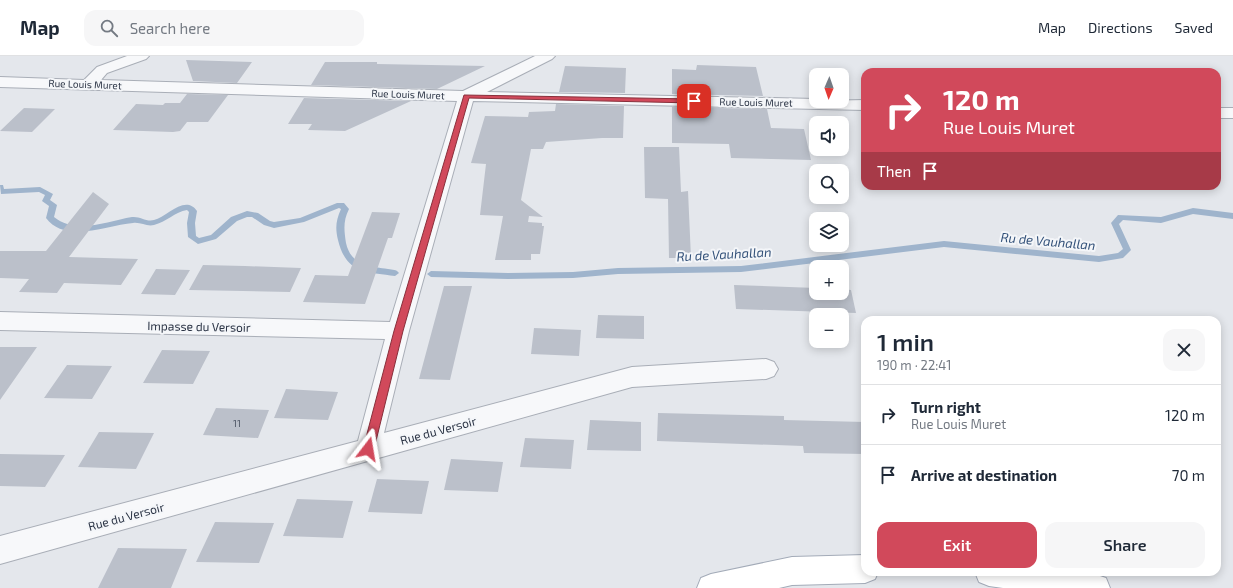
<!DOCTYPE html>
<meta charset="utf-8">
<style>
:root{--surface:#fff;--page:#f6f6f7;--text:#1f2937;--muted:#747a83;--line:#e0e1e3;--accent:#d1495b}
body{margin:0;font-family:"Exo 2",sans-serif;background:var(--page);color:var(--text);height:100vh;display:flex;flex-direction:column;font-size:15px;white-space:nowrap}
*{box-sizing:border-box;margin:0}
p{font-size:13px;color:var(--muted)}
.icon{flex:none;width:22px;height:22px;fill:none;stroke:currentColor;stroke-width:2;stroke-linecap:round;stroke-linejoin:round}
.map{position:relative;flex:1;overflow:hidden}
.panel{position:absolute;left:861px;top:260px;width:360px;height:260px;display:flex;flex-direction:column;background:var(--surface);border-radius:12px;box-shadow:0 2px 10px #0003}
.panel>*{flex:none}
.guide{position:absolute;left:861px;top:12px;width:360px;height:122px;border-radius:12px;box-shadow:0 2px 10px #0003;background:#d1495b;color:#fff;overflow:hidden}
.needle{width:26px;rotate:182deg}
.controls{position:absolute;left:809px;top:12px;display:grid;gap:8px}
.controls a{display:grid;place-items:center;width:40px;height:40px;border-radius:8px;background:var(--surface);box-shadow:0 2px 10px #0003;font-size:20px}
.pin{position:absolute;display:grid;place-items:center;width:34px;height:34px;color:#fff;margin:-17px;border-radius:8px;box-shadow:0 2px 6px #0006}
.me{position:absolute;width:44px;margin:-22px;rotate:14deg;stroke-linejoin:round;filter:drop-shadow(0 0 3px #0008)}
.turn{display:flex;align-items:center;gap:14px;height:84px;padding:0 16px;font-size:18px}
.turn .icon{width:52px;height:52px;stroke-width:2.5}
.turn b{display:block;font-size:28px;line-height:34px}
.then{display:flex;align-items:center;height:38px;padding:0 16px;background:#0003;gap:8px;font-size:15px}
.round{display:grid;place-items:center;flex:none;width:42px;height:42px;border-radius:12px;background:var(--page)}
.overview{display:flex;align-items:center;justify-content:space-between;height:68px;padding:0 16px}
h1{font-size:24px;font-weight:600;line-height:30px}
.primary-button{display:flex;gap:8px;margin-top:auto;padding:8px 16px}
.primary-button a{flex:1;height:46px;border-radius:12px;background:var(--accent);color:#fff;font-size:16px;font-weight:600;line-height:46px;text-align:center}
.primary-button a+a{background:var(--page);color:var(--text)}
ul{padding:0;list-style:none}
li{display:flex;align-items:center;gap:12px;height:60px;padding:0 16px;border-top:1px solid var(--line)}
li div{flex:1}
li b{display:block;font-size:15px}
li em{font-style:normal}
header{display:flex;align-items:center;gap:24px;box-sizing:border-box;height:56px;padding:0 20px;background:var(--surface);border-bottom:1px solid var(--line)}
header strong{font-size:19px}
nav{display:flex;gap:22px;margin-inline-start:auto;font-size:14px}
.search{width:280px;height:36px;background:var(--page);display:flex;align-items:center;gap:10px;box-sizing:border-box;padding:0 14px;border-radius:12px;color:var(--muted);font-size:15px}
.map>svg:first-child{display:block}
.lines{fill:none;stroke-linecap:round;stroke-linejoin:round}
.stream{fill:#9fb4cc;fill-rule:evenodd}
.building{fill:#bbc0ca}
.minor-casing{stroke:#a9aeb7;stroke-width:2}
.major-casing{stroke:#a3abb8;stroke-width:2}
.minor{fill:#f7f8fa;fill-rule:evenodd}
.major{fill:#fff;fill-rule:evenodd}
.route{fill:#d1495b;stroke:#882f3b}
.labels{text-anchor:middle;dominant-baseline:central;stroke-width:4;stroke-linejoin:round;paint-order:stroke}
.far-street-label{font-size:10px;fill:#2b3445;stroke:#f4f6f9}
.number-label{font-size:10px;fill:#4f5766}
.street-label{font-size:12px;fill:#2b3445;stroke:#f4f6f9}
.water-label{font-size:13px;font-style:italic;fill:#34527a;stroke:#f4f6f9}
</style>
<header>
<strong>Map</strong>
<div class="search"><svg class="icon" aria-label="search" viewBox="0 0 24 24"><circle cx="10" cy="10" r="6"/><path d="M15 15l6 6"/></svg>Search here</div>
<nav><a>Map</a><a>Directions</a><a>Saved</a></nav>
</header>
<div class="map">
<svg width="1233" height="532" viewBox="0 0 1233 532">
<rect width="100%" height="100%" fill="#e4e7ec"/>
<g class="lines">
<!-- stream -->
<path class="stream" d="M 0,129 L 3,129 L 4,133 L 40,131 L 53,138 L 50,144 L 57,149 L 54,161 C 76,179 108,165 132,161 C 140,160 146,166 154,164 C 167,161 185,138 197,155 L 195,167 L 196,180 L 199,182 L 211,179 L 231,161 L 247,155 L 258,157 L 270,165 L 274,166 L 300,162 L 337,147 L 344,147 L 349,153 C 343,165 344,174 346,187 C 351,209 368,210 388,213 C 393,214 396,213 399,217 L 395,220 C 365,216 346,217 338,184 C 335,172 336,164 341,153 L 339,152 L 304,166 L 274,172 L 264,169 L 252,161 L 247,161 L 237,165 L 216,183 L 198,188 L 188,181 L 187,167 L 189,156 L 187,154 C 175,156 166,166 154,169 C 147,171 141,166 133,167 C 108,169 65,188 46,162 L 49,150 L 42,145 L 45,139 L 39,136 L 1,138 Z
M 1193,152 L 1233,157 L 1233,163 L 1193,158 L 1161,167 L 1123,164 L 1119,168 L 1131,194 L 1123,202 L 1099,206 L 944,191 L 741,216 L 618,218 L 573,222 L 508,223 L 431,221 L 427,218 L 431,215 L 508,217 L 573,216 L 618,212 L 741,210 L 944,185 L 1099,200 L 1118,197 L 1123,193 L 1111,167 L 1118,159 L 1161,161 Z"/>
</g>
<!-- building -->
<path class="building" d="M 186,4 L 252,6 L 237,27 L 193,25 Z
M 325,6 L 377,6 L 377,8 L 485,10 L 437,33 L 311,29 Z
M 697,9 L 756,11 L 763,40 L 672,38 L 672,13 L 696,14 Z
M 565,10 L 626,12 L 625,37 L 559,36 Z
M 187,38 L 228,39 L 208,66 L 187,66 L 180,75 L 173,76 L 113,74 L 136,48 L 163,49 L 165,47 L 180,47 Z
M 304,42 L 411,45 L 345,75 L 308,74 L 312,68 L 288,68 Z
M 556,48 L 624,50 L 623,82 L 602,82 L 546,86 L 543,93 L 531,93 L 521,144 L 543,161 L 529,160 L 528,166 L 542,167 L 542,170 L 544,170 L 540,198 L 531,198 L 531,204 L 495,204 L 503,160 L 480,159 L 486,108 L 471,107 L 485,60 L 528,61 L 529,56 L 555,55 Z
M 672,51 L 767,53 L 771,72 L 804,73 L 811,104 L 731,102 L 729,88 L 672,87 Z
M 24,52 L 55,53 L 32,76 L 0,75 Z
M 644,91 L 679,91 L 681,136 L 688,135 L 691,202 L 669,202 L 668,143 L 645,142 Z
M 93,136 L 109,148 L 69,201 L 138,203 L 121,229 L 64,227 L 57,237 L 19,236 L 29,223 L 0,222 L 0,195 L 46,195 Z
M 372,156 L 400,157 L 392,182 L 388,182 L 365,248 L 303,246 L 315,219 L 348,220 Z
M 203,209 L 245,210 L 301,212 L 290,236 L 189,234 Z
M 156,213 L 190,214 L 175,239 L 141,238 Z
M 734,229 L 816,232 L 816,237 L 842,237 L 842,233 L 851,234 L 856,257 L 736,253 Z
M 444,230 L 472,230 L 450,324 L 419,323 Z
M 598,259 L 644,260 L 644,283 L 596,282 Z
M 534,272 L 581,274 L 579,300 L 531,298 Z
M 0,291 L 37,291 L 0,344 Z
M 162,294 L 210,295 L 193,328 L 143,327 Z
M 67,309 L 112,310 L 92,343 L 44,342 Z
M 286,333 L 338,336 L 328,364 L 274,362 Z
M 216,352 L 269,354 L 258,382 L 203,379 Z
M 658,357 L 784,360 L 784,364 L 865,366 L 865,398 L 804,397 L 803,390 L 657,385 Z
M 590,364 L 641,366 L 641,395 L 587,394 Z
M 99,376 L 154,377 L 136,413 L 78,411 Z
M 525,382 L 574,384 L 571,413 L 520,411 Z
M 0,398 L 65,399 L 45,431 L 0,430 Z
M 451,403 L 503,406 L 498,436 L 444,434 Z
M 377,423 L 429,425 L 422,458 L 368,456 Z
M 297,443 L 353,445 L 343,482 L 283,480 Z
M 215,466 L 274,467 L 259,507 L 196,506 Z
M 118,492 L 187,493 L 171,532 L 98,532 Z"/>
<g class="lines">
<!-- minor casing -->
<g class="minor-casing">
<path id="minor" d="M 127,0 L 149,0 L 146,3 L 107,17 L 101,24 L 463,35 L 535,0 L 555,0 L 552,3 L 487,36 L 816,43 L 816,45 L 865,44 L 865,54 L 473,45 L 409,275 L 384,377 L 632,311 L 766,303 L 774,306 L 778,313 L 774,320 L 766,323 L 632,331 L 0,508 L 0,480 L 358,385 L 385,283 L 0,274 L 0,256 L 390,266 L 457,45 L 0,31 L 0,21 L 84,24 L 97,11 Z
M 1217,52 L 1233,52 L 1233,62 L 1217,62 Z"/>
</g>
<!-- major casing -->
<g class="major-casing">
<path id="major" d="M 865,499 L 865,516 L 878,516 L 875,523 L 865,527 L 792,529 L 779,532 L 697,532 L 701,522 L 711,518 L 792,501 Z
M 975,516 L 1088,516 L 1106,522 L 1110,532 L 1003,532 L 989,530 L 979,526 Z"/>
</g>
<!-- minor -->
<use href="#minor" class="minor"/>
<!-- major -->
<use href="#major" class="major"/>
</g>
<!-- route -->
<path class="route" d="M 464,39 L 694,43 L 697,45 L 694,47 L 469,42 L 403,275 L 374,393 L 372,396 L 368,398 L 365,396 L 363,393 L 394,275 Z"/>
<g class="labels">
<!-- far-street labels -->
<g class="far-street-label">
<text transform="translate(85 28) rotate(2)">Rue Louis Muret</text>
<text transform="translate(408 38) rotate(2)">Rue Louis Muret</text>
<text transform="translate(756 46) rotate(1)">Rue Louis Muret</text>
</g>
<!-- number labels -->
<g class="number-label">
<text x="237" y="367">11</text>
</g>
<!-- street labels -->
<g class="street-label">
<text transform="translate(199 270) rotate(1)">Impasse du Versoir</text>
<text transform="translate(438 374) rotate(-15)">Rue du Versoir</text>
<text transform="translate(126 460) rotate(-15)">Rue du Versoir</text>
</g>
<!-- water labels -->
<g class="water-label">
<text transform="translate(1048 185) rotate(5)">Ru de Vauhallan</text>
<text transform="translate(724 198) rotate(-3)">Ru de Vauhallan</text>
</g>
</g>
</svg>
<div class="controls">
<a><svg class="needle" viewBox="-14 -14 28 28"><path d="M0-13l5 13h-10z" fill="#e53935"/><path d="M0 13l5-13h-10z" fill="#747a83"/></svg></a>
<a><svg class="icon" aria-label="sound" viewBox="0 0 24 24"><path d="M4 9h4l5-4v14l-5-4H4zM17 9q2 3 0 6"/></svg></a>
<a><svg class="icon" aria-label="search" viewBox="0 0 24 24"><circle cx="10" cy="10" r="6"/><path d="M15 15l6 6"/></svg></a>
<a><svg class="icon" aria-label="layers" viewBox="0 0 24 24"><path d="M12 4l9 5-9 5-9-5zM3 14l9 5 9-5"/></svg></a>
<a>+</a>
<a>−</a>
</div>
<div class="pin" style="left:694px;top:45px;background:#d93025"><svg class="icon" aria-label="arrive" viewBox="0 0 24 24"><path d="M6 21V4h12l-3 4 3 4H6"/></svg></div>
<svg class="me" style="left:368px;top:393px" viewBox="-20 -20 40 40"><path d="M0-17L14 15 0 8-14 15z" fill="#d1495b" stroke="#fff" stroke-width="4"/></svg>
<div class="guide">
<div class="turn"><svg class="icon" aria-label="right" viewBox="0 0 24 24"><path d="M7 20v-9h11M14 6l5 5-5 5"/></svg><div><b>120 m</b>Rue Louis Muret</div></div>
<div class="then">Then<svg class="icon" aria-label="arrive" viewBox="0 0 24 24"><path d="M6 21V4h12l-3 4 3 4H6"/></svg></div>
</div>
<section class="panel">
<div class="overview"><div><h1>1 min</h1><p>190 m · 22:41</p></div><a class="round"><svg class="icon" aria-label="close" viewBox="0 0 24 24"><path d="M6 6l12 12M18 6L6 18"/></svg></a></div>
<ul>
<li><svg class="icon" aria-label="right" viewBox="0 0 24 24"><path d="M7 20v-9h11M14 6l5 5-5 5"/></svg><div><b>Turn right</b><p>Rue Louis Muret</p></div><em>120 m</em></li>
<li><svg class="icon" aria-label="arrive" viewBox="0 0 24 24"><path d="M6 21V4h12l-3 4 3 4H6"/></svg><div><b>Arrive at destination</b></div><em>70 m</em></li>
</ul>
<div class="primary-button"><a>Exit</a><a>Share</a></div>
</section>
</div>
